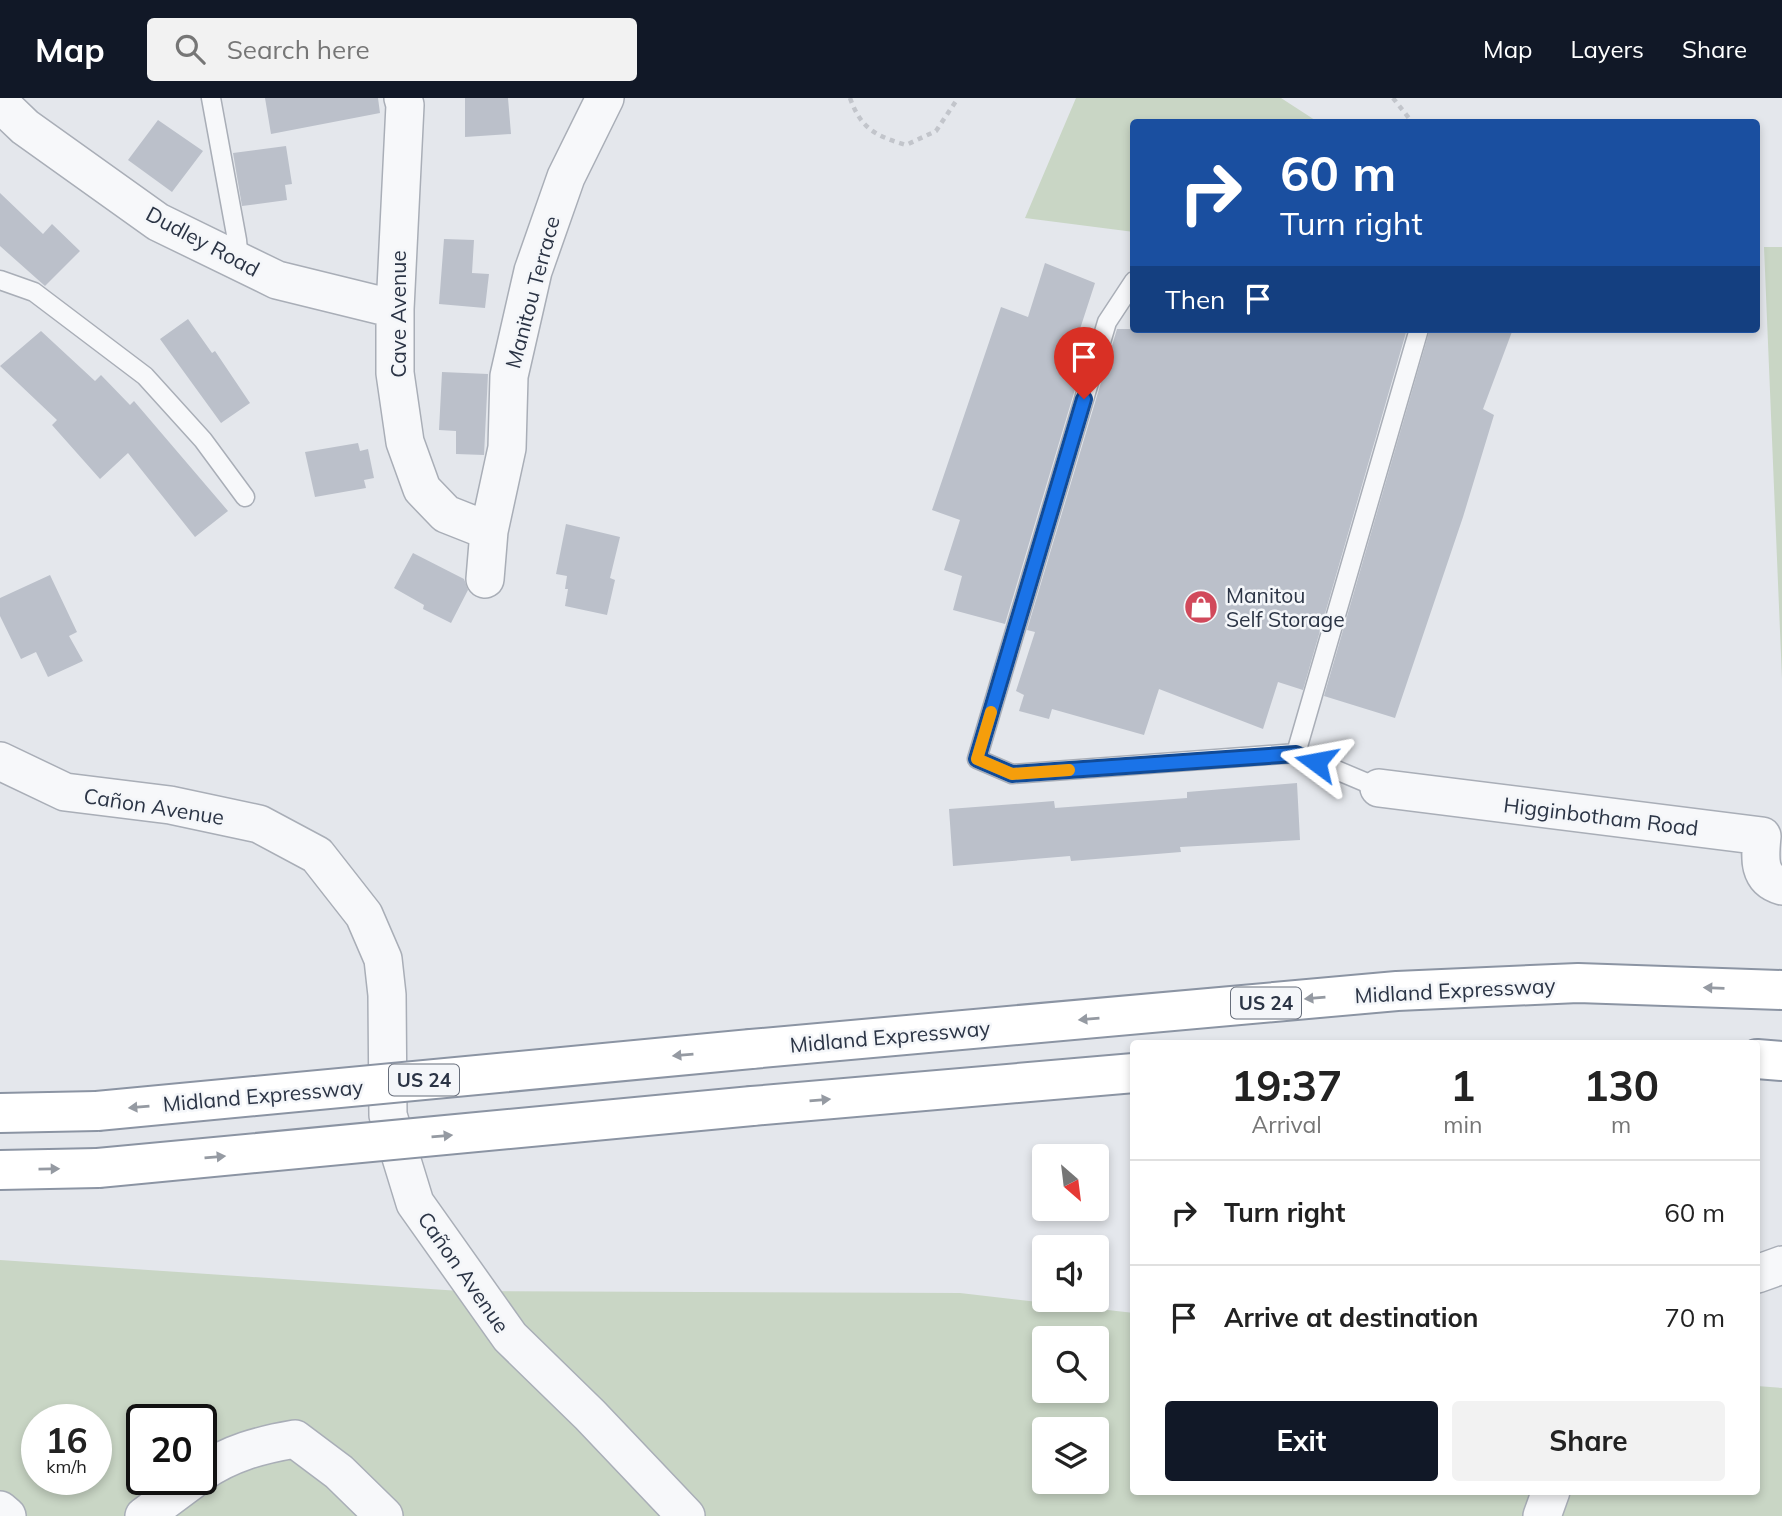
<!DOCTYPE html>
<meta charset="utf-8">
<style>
:root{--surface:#fff;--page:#f2f2f2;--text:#222;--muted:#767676;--line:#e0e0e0;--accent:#111827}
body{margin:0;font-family:Mulish,sans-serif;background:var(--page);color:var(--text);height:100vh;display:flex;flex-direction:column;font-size:26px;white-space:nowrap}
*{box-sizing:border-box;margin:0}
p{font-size:23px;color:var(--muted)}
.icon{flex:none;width:38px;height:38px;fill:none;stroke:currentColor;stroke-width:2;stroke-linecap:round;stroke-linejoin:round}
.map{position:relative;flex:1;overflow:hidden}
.sheet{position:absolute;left:1130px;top:942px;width:630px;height:455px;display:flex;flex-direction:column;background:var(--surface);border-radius:7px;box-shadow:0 4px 10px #0003}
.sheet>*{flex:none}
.top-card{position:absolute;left:1130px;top:21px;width:630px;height:214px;border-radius:7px;box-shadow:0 4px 10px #0003;background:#1a4fa0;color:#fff;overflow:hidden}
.needle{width:46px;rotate:152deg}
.controls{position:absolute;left:1032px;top:1046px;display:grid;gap:14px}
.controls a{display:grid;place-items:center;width:77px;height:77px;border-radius:7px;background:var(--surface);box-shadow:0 4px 10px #0003;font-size:35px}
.speed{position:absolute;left:21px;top:1306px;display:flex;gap:14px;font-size:35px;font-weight:700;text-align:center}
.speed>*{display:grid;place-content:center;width:91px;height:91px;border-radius:50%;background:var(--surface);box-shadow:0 4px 10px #0003;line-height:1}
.speed small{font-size:18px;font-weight:400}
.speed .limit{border:4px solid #111;border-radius:10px;background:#fff;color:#111}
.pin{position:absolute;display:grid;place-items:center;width:60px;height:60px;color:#fff;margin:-72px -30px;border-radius:50% 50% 50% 0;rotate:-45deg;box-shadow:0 0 7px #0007}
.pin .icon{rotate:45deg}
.me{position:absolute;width:77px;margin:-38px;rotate:283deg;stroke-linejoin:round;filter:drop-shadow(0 0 5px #0008)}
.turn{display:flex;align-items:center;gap:24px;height:147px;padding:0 35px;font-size:32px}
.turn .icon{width:91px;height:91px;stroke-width:2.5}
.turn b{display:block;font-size:49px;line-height:60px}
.then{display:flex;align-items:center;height:66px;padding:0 35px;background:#0003;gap:14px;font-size:26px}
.eta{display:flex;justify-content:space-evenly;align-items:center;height:119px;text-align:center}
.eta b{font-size:42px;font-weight:700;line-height:49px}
.action{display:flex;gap:14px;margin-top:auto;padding:14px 35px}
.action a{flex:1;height:80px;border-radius:7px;background:var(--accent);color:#fff;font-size:28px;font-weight:700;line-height:80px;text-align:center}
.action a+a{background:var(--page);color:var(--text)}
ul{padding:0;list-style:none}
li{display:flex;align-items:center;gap:21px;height:105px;padding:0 35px;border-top:2px solid var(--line)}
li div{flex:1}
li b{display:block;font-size:26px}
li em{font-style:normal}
header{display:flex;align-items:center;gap:42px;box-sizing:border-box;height:98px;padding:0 35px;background:var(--accent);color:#fff}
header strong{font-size:33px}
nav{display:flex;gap:38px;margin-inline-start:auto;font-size:24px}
.search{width:490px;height:63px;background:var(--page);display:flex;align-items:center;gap:18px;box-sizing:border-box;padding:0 24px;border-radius:7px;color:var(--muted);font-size:26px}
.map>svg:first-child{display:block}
.green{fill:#c9d6c5;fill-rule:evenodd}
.building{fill:#bbc0ca}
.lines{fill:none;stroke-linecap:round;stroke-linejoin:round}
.lane-casing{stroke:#a9aeb7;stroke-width:21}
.street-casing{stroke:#a9aeb7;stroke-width:40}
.highway-casing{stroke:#8b94a3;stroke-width:42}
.path{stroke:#c2c5cb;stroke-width:4.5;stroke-dasharray:5 5;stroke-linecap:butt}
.lane{stroke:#f7f8fa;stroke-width:18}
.street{stroke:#f7f8fa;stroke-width:37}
.highway{stroke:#fff;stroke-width:38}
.highway-bridge-casing{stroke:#8b94a3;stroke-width:42;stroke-linecap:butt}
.highway-bridge{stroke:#fff;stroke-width:38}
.oneway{fill:#959aa2}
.route-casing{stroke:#114b97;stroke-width:18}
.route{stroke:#1a73e8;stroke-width:12}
.slow{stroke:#f59e0b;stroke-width:12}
.labels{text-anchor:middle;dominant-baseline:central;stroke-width:5;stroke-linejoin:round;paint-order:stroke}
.shield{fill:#f4f6f9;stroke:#676e7b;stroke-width:2}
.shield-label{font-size:19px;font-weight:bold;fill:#2b3445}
.street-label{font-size:21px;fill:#2b3445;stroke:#f4f6f9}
.poi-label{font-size:21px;fill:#2b3445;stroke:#f4f6f9;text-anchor:start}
</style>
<header>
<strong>Map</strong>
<div class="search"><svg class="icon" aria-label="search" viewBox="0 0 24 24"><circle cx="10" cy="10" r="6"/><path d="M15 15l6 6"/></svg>Search here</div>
<nav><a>Map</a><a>Layers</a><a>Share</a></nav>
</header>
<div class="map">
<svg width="1782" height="1418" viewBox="0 0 1782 1418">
<rect width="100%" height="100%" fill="#e4e7ec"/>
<!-- green -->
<path class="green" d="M 1076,0 L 1281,0 L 1318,24 L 1134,24 L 1134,134 L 1025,120 Z
M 1764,149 L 1782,149 L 1782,581 Z
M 0,1162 L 460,1193 L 960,1195 L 1134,1215 L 1134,1393 L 1757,1393 L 1757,1288 L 1782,1290 L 1782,1418 L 0,1418 ZM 1045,1241 L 1097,1241 L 1097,1293 L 1045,1293 ZM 37,1321 L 96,1321 L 96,1381 L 37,1381 ZM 142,1321 L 201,1321 L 201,1381 L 142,1381 ZM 1045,1332 L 1097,1332 L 1097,1384 L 1045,1384 Z"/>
<!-- building -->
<path class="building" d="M 265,0 L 378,0 L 380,15 L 271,36 Z
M 465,0 L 508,0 L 511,36 L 465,39 Z
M 158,22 L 203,53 L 172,94 L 128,62 Z
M 286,48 L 292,86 L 285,87 L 287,102 L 242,108 L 233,55 Z
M 0,95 L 43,136 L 52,126 L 80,153 L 45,188 L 0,148 Z
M 444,141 L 474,142 L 472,175 L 489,176 L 485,210 L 439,206 Z
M 1045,165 L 1095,185 L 1080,231 L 1093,231 L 1005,526 L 953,512 L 962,478 L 944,472 L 960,422 L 932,412 L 1001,209 L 1028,219 Z
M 188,221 L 212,255 L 215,253 L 250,305 L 221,325 L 160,241 Z
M 1117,231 L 1407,231 L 1303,592 L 1278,584 L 1263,631 L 1159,591 L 1144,637 L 1052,611 L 1049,621 L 1019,613 L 1024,597 L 1016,593 L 1035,534 L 1027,532 Z
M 1430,231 L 1513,231 L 1483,311 L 1494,317 L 1463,419 L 1395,620 L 1324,598 Z
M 41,233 L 95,283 L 101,277 L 130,307 L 134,303 L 228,413 L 195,439 L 128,355 L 100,381 L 52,327 L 57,322 L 0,268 Z
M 442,274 L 488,276 L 484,357 L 456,356 L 456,333 L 439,332 Z
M 358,345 L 360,353 L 368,351 L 374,380 L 364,382 L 366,390 L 315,399 L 305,354 Z
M 566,426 L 620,439 L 610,480 L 615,482 L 607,517 L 565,508 L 568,491 L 565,491 L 567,478 L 556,476 Z
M 413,455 L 464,481 L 468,492 L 451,525 L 423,511 L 424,507 L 394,490 Z
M 50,477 L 77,534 L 69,538 L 83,563 L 48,579 L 36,554 L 21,561 L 0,518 L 0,500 Z
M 1297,685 L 1300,742 L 1180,749 L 1181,754 L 1071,763 L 1070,758 L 953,768 L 949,711 L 1054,703 L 1055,710 L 1187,700 L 1187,694 Z"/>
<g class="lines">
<!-- lane casing -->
<g class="lane-casing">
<path id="lane" d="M 211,0 L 237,142 L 239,163
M 0,182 L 34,194 L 145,278 L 203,342 L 245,399
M 1134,183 L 1107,224 L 977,661 L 1012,676 L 1296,655 L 1379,690
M 1296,655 L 1419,231"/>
</g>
<!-- street casing -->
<g class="street-casing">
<path id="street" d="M 403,0 L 405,7 L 395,211 L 395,275 L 405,344 L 422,391 L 446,416 L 489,433
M 0,5 L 25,29 L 158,124 L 277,182 L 395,211
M 485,481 L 489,433 L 507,350 L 509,278 L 533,173 L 566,79 L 605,0
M 0,663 L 65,694 L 170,707 L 259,726 L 317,757 L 364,817 L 383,861 L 387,897 L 388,1017 L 415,1105 L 510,1239 L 590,1317 L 686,1418
M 1379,690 L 1762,738 C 1760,759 1757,781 1782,788
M 1757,1176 L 1782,1167
M 201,1375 C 230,1355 260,1347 295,1341 L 339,1374 L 384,1418
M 0,1412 L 7,1418
M 144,1418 L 194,1381
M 1542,1418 L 1551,1393"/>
</g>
<!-- highway casing -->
<g class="highway-casing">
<path id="highway" d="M 751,951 L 1397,893 L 1578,885 L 1782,892
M 1757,961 L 1782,963
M 752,1008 L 1134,975
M 0,1015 L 97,1013
M 0,1072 L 98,1070"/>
</g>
<!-- path -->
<path class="path" d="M 850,0 C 861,31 876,38 906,47 L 936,33 L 958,0
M 1393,0 L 1412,24"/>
<!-- lane -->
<use href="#lane" class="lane"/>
<!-- street -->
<use href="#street" class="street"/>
<!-- highway -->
<use href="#highway" class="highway"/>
<!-- highway-bridge casing -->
<g class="highway-bridge-casing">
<path id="highway-bridge" d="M 97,1013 L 751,951
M 98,1070 L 752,1008"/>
</g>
<!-- highway-bridge -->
<use href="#highway-bridge" class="highway-bridge"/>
</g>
<!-- one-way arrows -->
<defs><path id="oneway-solid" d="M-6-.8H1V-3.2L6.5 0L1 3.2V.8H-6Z" transform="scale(1.75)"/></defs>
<g class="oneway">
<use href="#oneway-solid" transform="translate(1714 890) rotate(-178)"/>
<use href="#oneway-solid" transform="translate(1315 900) rotate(175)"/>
<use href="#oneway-solid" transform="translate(1089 921) rotate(175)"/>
<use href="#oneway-solid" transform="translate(683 957) rotate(175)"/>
<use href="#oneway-solid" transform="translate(820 1002) rotate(-5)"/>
<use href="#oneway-solid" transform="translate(139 1009) rotate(175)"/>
<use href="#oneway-solid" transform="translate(442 1038) rotate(-5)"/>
<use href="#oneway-solid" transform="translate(215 1059) rotate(-5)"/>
<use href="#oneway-solid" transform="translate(49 1071) rotate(-1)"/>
</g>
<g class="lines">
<!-- route casing -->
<g class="route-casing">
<path id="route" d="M 1084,301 L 977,661 L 1012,676 L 1296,656 L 1316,664"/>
</g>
<!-- route -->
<use href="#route" class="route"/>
<!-- slow -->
<path class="slow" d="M 991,614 L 977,661 L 1012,676 L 1069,672"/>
</g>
<!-- icons -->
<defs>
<g id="shop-disc" transform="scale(1.75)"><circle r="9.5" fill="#d1495b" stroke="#f4f6f9"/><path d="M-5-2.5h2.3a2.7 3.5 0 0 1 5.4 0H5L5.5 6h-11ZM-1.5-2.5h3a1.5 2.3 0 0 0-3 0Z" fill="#fff"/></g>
</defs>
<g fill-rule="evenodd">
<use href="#shop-disc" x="1201" y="509"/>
</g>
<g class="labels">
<!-- shield labels -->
<g class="shield">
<rect x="1231" y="889.5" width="70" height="31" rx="5"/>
<rect x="389" y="966.5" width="70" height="31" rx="5"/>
</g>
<g class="shield-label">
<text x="1266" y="905">US 24</text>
<text x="424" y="982">US 24</text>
</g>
<!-- street labels -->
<g class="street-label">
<text transform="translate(203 143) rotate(28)">Dudley Road</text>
<text transform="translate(532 194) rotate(-75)">Manitou Terrace</text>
<text transform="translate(398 216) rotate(-90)">Cave Avenue</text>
<text transform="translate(154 708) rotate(9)">Cañon Avenue</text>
<text transform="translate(1601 718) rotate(7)">Higginbotham Road</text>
<text transform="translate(1455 892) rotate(-3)">Midland Expressway</text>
<text transform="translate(890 938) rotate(-5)">Midland Expressway</text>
<text transform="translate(263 997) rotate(-5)">Midland Expressway</text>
<text transform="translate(464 1174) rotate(55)">Cañon Avenue</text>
</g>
<!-- poi labels -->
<g class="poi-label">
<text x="1226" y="497">Manitou<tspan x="1226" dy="24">Self Storage</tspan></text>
</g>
</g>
</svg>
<div class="controls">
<a><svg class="needle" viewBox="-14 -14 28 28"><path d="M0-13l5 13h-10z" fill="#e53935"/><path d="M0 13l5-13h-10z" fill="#767676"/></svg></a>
<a><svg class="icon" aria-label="sound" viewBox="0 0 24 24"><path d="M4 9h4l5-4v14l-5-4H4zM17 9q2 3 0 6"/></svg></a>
<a><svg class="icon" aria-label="search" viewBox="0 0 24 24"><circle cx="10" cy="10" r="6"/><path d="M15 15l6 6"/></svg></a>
<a><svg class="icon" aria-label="layers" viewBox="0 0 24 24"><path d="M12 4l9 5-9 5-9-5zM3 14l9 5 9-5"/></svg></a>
</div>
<div class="speed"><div>16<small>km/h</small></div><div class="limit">20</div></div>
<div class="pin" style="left:1084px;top:301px;background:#d93025"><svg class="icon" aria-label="arrive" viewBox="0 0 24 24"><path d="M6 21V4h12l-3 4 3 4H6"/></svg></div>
<svg class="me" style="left:1316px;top:664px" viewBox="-20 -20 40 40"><path d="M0-17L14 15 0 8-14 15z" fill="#1a73e8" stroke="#fff" stroke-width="4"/></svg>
<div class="top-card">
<div class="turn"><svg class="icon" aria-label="right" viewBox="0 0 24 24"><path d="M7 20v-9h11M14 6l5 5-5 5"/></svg><div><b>60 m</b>Turn right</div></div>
<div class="then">Then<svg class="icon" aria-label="arrive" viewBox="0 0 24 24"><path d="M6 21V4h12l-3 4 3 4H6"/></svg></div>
</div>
<section class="sheet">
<div class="eta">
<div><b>19:37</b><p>Arrival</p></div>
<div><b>1</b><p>min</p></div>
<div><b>130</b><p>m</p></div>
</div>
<ul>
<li><svg class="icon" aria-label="right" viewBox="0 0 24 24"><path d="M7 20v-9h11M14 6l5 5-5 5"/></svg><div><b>Turn right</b></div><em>60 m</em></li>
<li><svg class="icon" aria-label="arrive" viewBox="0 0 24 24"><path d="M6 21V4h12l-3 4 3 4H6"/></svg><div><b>Arrive at destination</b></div><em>70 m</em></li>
</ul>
<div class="action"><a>Exit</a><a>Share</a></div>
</section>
</div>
